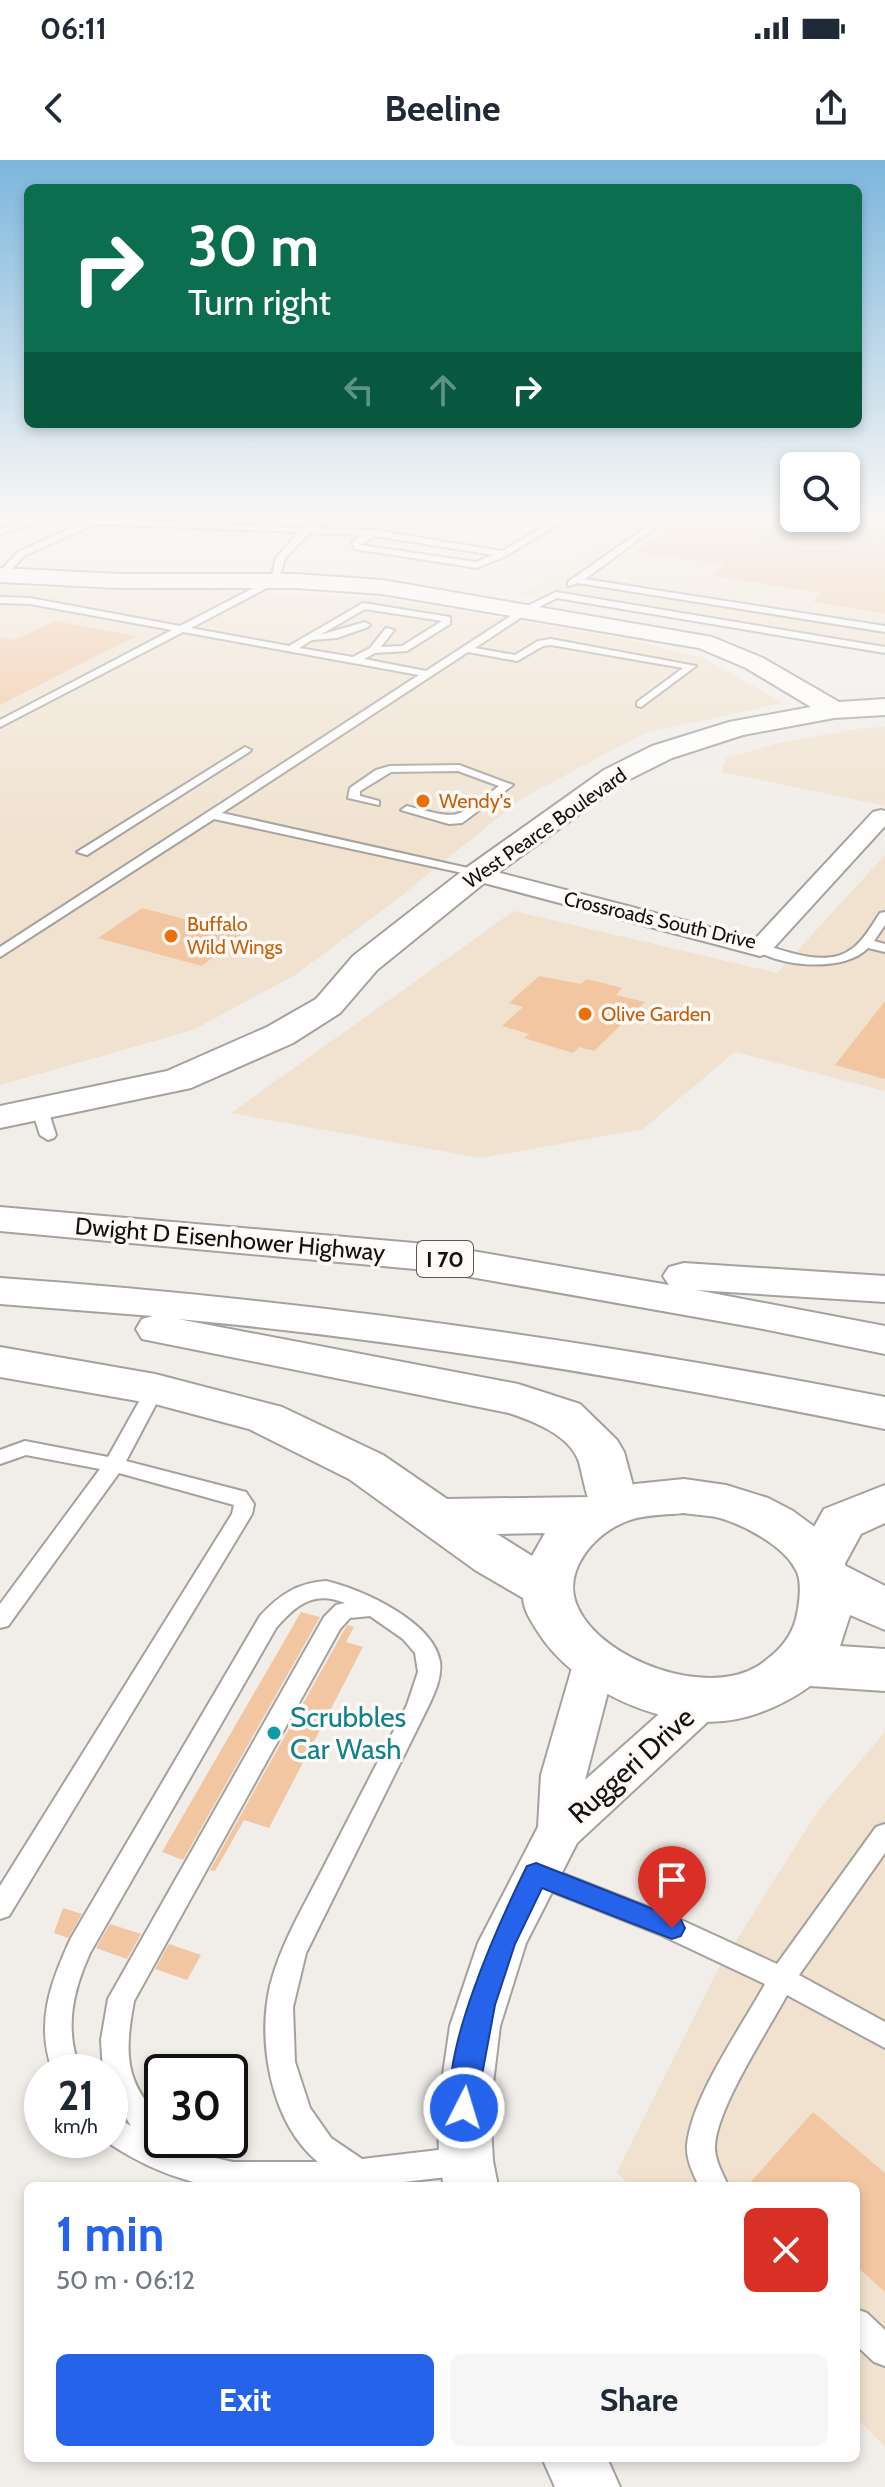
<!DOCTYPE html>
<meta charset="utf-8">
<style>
:root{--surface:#fff;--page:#f6f6f7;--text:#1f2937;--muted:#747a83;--accent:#2563eb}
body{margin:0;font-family:Cabin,sans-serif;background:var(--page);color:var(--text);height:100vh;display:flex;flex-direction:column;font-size:30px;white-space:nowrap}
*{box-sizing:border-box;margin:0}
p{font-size:26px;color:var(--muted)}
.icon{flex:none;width:44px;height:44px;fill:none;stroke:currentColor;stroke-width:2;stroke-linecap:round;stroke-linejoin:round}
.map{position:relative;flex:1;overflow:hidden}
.details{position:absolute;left:24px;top:2022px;width:836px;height:280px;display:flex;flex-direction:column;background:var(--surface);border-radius:12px;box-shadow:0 4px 12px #0003}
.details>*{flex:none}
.hud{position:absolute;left:24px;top:24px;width:838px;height:244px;border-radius:12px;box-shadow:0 4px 12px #0003;background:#0b6e4f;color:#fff;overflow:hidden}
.fabs{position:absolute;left:780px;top:292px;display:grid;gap:16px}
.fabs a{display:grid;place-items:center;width:80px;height:80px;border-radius:12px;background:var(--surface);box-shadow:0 4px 12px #0003;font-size:40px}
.speed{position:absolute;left:24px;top:1894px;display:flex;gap:16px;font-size:40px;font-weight:700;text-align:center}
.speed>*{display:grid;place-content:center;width:104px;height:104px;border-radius:50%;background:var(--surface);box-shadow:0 4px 12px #0003;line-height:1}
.speed small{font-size:20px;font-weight:400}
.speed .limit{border:4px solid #111;border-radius:12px;background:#fff;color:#111}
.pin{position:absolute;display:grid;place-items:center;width:68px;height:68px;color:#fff;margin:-82px -34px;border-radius:50% 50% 50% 0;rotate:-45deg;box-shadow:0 0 8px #0007}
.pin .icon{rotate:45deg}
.me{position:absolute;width:88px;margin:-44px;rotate:5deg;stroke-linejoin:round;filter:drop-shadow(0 0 6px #0008)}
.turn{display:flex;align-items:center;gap:28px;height:168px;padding:0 32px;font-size:36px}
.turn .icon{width:104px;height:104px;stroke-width:2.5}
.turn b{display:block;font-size:56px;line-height:68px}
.lanes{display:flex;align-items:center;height:76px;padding:0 32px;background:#0003;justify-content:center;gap:40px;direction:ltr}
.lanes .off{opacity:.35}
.round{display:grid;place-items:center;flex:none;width:84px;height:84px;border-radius:12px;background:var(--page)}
.headline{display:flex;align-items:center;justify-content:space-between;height:136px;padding:0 32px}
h1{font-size:48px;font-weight:700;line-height:60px;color:var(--accent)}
.button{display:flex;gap:16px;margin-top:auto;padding:16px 32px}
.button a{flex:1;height:92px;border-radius:12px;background:var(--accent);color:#fff;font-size:32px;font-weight:700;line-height:92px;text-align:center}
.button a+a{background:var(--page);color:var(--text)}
.status{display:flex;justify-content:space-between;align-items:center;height:56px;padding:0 40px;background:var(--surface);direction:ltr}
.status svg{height:22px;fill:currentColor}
header{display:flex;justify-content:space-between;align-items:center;height:104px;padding:0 32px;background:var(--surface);font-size:36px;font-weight:700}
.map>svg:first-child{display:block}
.commercial{fill:#f0e2cf}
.building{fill:#f2c6a1}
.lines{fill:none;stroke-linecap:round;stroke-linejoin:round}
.lane-casing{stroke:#a5a19d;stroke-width:4}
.street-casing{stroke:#a5a19d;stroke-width:4}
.secondary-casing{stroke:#a5a19d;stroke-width:4}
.highway-casing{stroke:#a5a19d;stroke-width:4}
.lane{fill:#fff;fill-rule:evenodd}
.street{fill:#fff;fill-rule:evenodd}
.secondary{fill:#fff;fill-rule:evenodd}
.highway{fill:#fff;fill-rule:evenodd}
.route{fill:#2563eb;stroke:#184099;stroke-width:2}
.food-dot{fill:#e8710a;stroke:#fffaf7;stroke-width:3}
.culture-dot{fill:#0f9aa8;stroke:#fffaf7;stroke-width:3}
.labels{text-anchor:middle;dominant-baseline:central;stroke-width:7;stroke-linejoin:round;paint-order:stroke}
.far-food-label{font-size:20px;fill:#c56008;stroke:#fffaf7;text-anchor:start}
.far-street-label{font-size:20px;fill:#131210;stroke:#fffaf7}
.shield{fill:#fffaf7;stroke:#5a5855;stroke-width:2}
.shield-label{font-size:22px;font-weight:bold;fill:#131210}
.street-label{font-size:24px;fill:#131210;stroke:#fffaf7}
.near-culture-label{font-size:28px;fill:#0d838f;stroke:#fffaf7;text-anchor:start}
.near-street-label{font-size:28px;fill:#131210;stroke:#fffaf7}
</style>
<div class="status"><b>06:11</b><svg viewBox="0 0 49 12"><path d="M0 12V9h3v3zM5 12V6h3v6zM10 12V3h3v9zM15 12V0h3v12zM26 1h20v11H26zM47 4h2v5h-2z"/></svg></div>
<header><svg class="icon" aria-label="back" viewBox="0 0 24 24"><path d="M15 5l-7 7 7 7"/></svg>Beeline<svg class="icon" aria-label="share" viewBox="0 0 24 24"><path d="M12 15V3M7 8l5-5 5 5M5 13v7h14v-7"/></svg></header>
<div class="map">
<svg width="885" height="2327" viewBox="0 0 885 2327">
<rect width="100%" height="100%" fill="#f1ede9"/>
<!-- commercial -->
<path class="commercial" d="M 642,356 L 885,356 L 885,493 L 519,435 Z
M 0,426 L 123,431 L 211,430 L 389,439 L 626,479 L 704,498 L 783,543 L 645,573 L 521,639 L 401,736 L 295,815 L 193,870 L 0,925 Z
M 885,567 L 885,646 L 722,612 L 726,598 L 782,582 L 863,568 Z
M 885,695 L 885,931 L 735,892 L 643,969 L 481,998 L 231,953 L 514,751 L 777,813 Z
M 885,1572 L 885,2287 L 856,2257 L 856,2026 L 630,2026 L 617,2012 L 717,1811 L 817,1652 Z"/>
<!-- building -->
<path class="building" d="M 687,356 L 885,356 L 885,453 L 813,442 L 822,433 L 711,416 L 725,405 L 636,392 Z
M 55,461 L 136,476 L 0,545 L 0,477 L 14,480 Z
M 142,748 L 242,774 L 202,806 L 98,778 Z
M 539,816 L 581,824 L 587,819 L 622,828 L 616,835 L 645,842 L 594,891 L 579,887 L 573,893 L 524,878 L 529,874 L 502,866 L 523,847 L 509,843 Z
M 885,841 L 885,919 L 835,905 Z
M 301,1452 L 320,1457 L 183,1700 L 162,1692 Z
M 347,1465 L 354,1467 L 346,1482 L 363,1487 L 269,1668 L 244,1660 L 215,1711 L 210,1710 Z
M 63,1748 L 82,1754 L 68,1778 L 54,1773 Z
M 110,1764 L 141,1774 L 127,1799 L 96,1788 Z
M 169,1784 L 201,1795 L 187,1820 L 155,1809 Z
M 813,1952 L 885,2013 L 885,2132 L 856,2106 L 856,2026 L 747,2026 Z"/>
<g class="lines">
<!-- lane casing -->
<g class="lane-casing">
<path id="lane" d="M 39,356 L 51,356 L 0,375 L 0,369 Z
M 98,356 L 106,356 L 105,359 L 306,368 L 326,356 L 336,356 L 316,368 L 374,370 L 502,391 L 561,356 L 571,356 L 506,396 L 477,408 L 354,389 L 352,381 L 364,375 L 309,373 L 285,398 L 278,422 L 191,468 L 289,486 L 363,443 L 450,457 L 450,464 L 407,491 L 375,493 L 364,499 L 426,511 L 523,448 L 556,432 L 885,487 L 885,493 L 557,438 L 529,452 L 475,488 L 515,495 L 538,481 L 551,479 L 696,506 L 641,547 L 637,546 L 637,542 L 683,508 L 551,485 L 543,486 L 517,501 L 468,492 L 222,653 L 477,710 L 483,714 L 481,717 L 214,659 L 0,797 L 0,787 L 419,515 L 183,472 L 0,567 L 0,560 L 172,470 L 30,444 L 0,443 L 0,437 L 30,438 L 180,466 L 271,419 L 276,398 L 299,372 L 95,364 L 24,396 L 4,417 L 0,417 L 0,411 L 18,392 ZM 375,376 L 493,395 L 476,402 L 360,385 ZM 365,449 L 442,461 L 402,486 L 381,487 L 394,470 L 386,468 L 370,488 L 353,497 L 299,488 L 312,480 L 337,478 L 368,467 L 370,465 L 365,462 L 320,475 Z
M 662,356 L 671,356 L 585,419 L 885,466 L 885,472 L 578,423 L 568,426 L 568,422 Z
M 245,587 L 251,590 L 249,592 L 87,695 L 77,692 Z
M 459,605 L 513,625 L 462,663 L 449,664 L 401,650 L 407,646 C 462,660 454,660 499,626 L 458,611 L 391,612 L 360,631 L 360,636 L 379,641 L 379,645 L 348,638 L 350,628 L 376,610 L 390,606 Z
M 885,752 L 885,765 L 874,781 L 885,784 L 885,792 L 868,788 C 844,813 778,807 753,788 L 760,784 C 788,791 827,809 853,788 C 864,780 872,765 880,753 Z
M 40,945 L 48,950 L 56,975 L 54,978 L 48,980 L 40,975 L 32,950 Z
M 155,1223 L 164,1229 L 126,1301 L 246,1332 L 254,1344 L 252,1354 L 9,1756 L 0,1759 L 0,1726 L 232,1354 L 234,1345 L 119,1313 L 8,1466 L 0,1468 L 0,1444 L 100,1309 L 26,1295 L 0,1304 L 0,1290 L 25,1281 L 108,1297 L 146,1229 Z
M 326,1421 C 362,1429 434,1462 440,1502 C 442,1517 435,1532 429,1545 L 306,1793 L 293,1847 L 295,1902 L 310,1948 L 331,1978 L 362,1999 L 464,1987 L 474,1991 L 478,2001 L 474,2011 L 464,2015 L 370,2026 L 213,2026 C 172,2019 138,2003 104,1980 L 110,1980 L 110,1954 L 131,1966 L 110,1932 L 110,1912 L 103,1912 L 101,1880 L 108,1839 L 324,1457 L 336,1445 L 345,1443 C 314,1430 296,1445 276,1468 L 90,1793 C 72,1833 64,1870 81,1912 L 53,1912 C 35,1864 50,1823 71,1778 L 260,1456 C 279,1435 297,1423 326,1421 ZM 370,1456 L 403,1479 L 415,1493 L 418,1512 L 407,1545 C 378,1601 349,1658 320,1714 C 301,1751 280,1786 270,1826 C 257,1883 271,1963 318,2002 L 233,2002 L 215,1998 L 190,1980 L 162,1980 L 162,1958 C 123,1923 125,1890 134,1841 L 340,1469 L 350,1458 Z
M 885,1664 L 885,1693 L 799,1815 L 885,1862 L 885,1888 L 787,1835 C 767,1872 718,1946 715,1985 C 714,2000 723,2013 728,2026 L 699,2026 C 693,2013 686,2000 687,1985 C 692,1936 741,1868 765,1824 L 661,1775 L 527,1722 L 524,1714 L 527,1706 L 536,1703 L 679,1759 L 777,1804 L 876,1667 Z
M 856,2149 L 867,2153 L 885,2170 L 885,2206 L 874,2202 L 856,2185 Z"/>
</g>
<!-- street casing -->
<g class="street-casing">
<path id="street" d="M 881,650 L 885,651 L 885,666 L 769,793 L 760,796 L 469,719 L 465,714 L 469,709 L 477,707 L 755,779 L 873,652 Z
M 595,1485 L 610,1490 L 616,1501 L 585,1620 L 686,1530 L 701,1525 L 716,1530 L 722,1542 L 716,1554 L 577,1683 L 526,1783 L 500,1866 L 490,1948 L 493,2001 L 498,2026 L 444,2026 L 439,2001 L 438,1948 L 450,1866 L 478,1783 L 538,1667 L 541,1615 L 574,1501 L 580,1490 Z
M 542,2298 L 607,2298 L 620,2327 L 555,2327 Z"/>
</g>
<!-- secondary casing -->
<g class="secondary-casing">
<path id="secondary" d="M 0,408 L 119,414 L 296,414 L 382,420 L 712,477 L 763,498 L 839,542 L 885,539 L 885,555 L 834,558 L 743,575 L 672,598 L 624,622 L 488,720 L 377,810 L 340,853 L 293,883 L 191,928 L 0,968 L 0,946 L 167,911 L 267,867 L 316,839 L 353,796 L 466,708 L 604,610 L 652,586 L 729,562 L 811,547 L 746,508 L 699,488 L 382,434 L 296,428 L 119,428 L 0,422 Z
M 0,1187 L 155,1214 L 282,1247 L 383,1295 L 447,1339 L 589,1337 L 635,1324 L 684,1319 L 726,1325 L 768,1338 L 793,1351 L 827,1376 L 846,1406 L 885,1426 L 885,1470 L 850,1455 L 840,1486 L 885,1489 L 885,1531 L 810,1526 C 790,1541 762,1554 737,1559 C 668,1573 574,1530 538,1472 C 531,1461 524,1451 523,1438 L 475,1410 L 349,1319 L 249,1269 L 155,1244 L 0,1217 ZM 684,1353 C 696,1355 709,1355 720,1358 C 744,1365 782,1385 795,1408 C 802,1419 800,1437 798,1449 C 794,1476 780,1491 758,1506 C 707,1538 603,1501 578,1448 C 560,1411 596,1371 630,1360 C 647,1354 666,1355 684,1353 ZM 545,1373 L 532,1396 L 497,1374 Z"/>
</g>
<!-- highway casing -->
<g class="highway-casing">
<path id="highway" d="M 0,1047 L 437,1085 L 669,1125 L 663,1116 L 669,1107 L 684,1103 L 885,1116 L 885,1142 L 696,1130 L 885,1166 L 885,1194 L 758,1168 L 437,1111 L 0,1071 Z
M 0,1118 C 298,1139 592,1180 885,1237 L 885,1269 C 651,1221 416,1181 178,1159 L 518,1224 L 580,1244 L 617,1280 L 624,1292 L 638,1344 L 630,1356 L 613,1361 L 596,1356 C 586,1339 584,1321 579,1302 C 570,1275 533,1261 509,1253 L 142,1179 L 136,1169 L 142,1159 L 153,1156 L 0,1144 Z
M 885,1325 L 885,1363 L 861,1374 L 837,1418 L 819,1424 L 801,1418 L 793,1405 L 824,1349 Z"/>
</g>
<!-- lane -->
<use href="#lane" class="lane"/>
<!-- street -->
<use href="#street" class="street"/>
<!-- secondary -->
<use href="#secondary" class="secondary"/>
<!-- highway -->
<use href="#highway" class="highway"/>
</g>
<!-- sky -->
<linearGradient id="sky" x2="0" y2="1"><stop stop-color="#7cb6dd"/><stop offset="0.52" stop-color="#f9f7f5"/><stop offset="1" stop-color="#f9f7f5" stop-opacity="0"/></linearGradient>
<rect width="885" height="682" fill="url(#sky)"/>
<!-- route -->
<path class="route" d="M 536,1703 L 681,1760 L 685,1768 L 681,1776 L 672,1779 L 542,1728 L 515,1784 L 495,1845 L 474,1958 L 464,1962 L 455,1958 C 432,1906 502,1756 527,1706 Z"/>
<!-- markers -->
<g class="food-dot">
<circle cx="423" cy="641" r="8"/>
<circle cx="171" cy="776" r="8"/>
<circle cx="585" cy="854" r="8"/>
</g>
<circle class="culture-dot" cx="274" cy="1573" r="8"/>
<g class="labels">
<!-- far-food labels -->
<g class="far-food-label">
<text x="439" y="641">Wendy's</text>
<text x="187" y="764">Buffalo<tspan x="187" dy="23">Wild Wings</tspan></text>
<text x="601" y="854">Olive Garden</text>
</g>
<!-- far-street labels -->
<g class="far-street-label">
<text transform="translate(545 668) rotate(-35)">West Pearce Boulevard</text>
<text transform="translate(660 760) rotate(13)">Crossroads South Drive</text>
</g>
<!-- shield labels -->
<rect class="shield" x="417" y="1081" width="56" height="36" rx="6"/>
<g class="shield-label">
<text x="445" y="1099">I 70</text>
</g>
<!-- street labels -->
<g class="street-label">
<text transform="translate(230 1079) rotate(5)">Dwight D Eisenhower Highway</text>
</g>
<!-- near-culture labels -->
<g class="near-culture-label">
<text x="290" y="1557">Scrubbles<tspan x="290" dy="32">Car Wash</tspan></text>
</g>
<!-- near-street labels -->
<g class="near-street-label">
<text transform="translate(631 1605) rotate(-42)">Ruggeri Drive</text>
</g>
</g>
</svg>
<div class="fabs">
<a><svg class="icon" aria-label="search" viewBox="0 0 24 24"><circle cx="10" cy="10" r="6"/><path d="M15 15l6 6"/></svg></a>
</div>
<div class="speed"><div>21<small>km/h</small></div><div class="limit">30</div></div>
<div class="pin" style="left:672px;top:1768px;background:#d93025"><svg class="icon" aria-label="arrive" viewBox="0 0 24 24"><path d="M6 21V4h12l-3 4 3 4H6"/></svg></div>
<svg class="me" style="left:464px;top:1948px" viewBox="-20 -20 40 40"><circle r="17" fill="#2563eb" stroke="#fff" stroke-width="3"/><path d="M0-11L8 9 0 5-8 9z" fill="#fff"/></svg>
<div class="hud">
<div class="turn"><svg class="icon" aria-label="right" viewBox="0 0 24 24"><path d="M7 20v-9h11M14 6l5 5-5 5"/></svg><div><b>30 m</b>Turn right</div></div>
<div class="lanes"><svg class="icon off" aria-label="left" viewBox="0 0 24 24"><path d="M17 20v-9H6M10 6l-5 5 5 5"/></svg><svg class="icon off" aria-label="ahead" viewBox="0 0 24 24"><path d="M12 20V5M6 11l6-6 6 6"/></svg><svg class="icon" aria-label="right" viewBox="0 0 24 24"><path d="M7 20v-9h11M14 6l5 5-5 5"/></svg></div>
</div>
<section class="details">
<div class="headline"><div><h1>1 min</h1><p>50 m · 06:12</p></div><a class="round" style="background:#d93025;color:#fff"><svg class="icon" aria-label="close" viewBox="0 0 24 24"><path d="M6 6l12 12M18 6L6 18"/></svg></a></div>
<div class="button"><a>Exit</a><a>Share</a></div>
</section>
</div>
